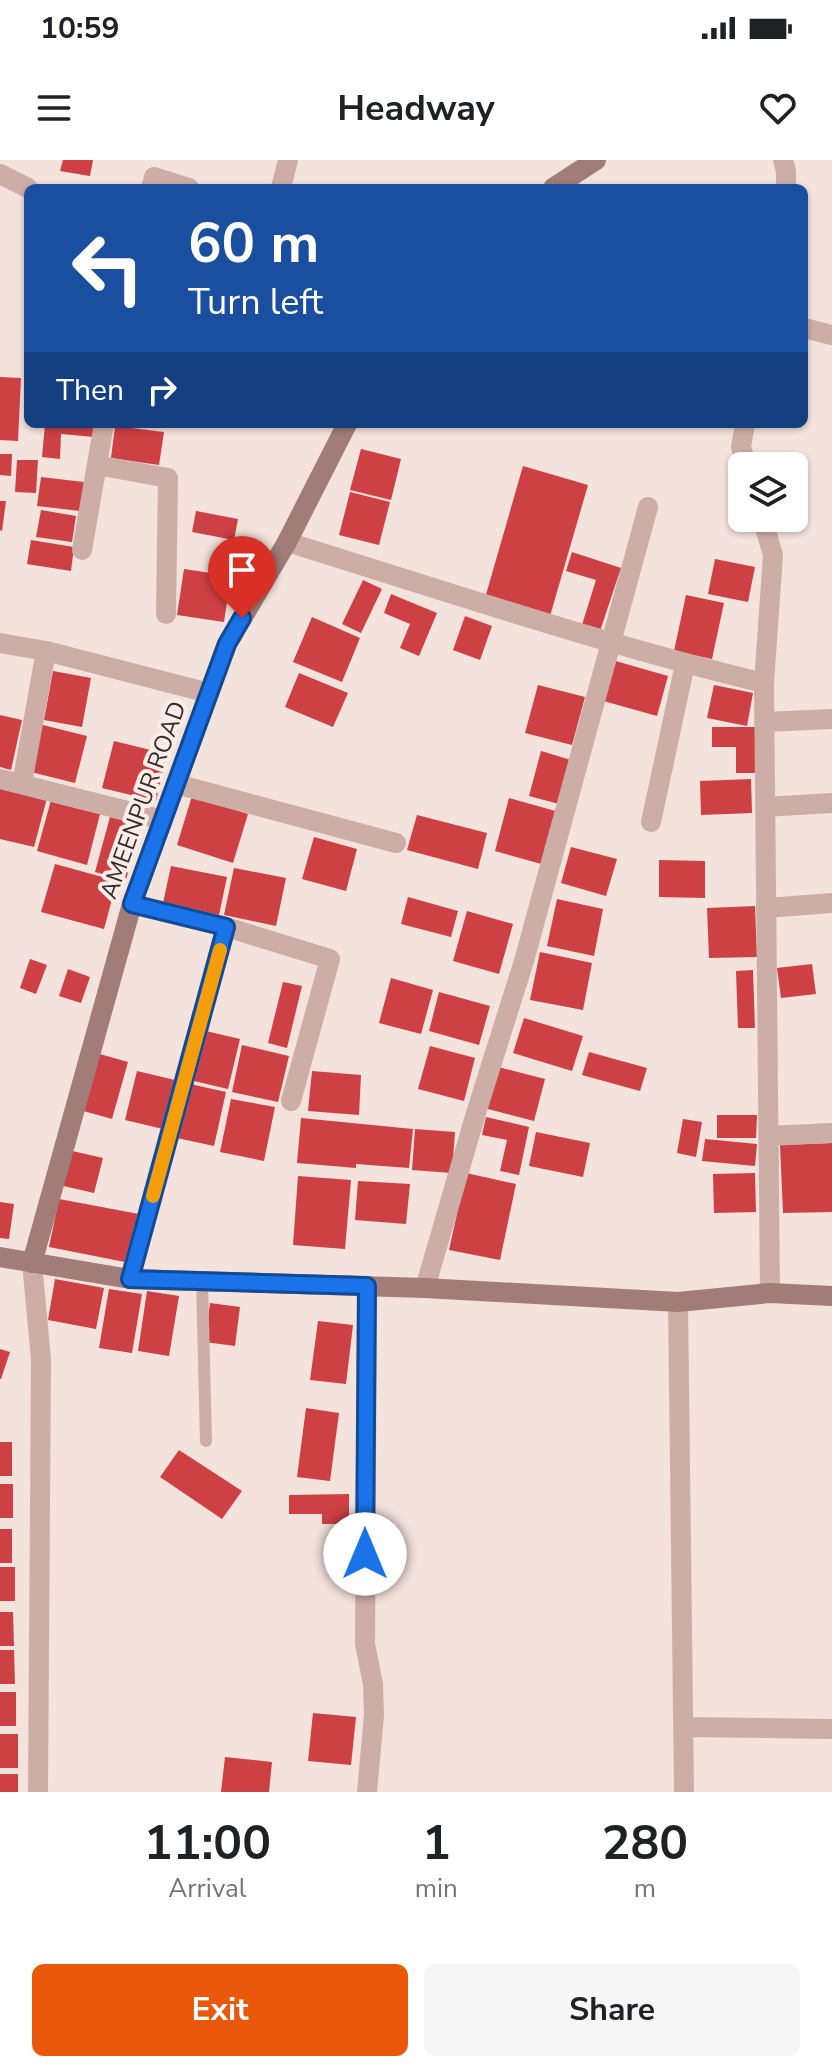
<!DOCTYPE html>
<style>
:root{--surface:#fff;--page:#f6f6f6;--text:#202124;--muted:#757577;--accent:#ea580c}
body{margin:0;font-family:"Nunito Sans",sans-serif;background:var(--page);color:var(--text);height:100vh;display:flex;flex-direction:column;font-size:30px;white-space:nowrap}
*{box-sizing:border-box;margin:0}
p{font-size:26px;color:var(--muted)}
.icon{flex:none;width:44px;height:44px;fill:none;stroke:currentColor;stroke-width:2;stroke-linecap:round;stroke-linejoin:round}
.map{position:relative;height:1632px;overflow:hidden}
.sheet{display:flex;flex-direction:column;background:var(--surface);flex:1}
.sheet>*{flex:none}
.banner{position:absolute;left:24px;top:24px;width:784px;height:244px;border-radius:12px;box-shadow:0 2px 6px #0004;background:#1a4fa0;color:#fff;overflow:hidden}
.buttons{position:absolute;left:728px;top:292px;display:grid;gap:16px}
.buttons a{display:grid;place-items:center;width:80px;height:80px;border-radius:12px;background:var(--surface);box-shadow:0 2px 6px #0004;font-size:40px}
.pin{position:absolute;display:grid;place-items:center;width:68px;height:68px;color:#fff;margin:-82px -34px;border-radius:50% 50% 50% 0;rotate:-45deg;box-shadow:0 0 8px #0007}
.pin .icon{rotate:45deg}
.me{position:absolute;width:88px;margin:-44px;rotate:0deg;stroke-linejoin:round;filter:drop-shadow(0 0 6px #0008)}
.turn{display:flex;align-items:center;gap:28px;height:168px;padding:0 32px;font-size:36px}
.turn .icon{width:104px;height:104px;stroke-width:2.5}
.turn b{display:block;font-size:56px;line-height:68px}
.then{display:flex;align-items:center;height:76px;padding:0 32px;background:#0003;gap:16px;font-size:30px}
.eta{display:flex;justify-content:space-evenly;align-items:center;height:136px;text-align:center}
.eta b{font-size:48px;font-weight:700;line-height:56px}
.cta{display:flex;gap:16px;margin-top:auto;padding:16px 32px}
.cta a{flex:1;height:92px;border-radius:12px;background:var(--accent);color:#fff;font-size:32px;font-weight:700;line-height:92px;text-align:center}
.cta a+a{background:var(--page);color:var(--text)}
.status{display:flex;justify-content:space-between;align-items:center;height:56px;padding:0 40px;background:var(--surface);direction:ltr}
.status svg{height:22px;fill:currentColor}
header{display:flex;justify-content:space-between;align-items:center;height:104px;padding:0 32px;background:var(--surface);font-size:36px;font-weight:700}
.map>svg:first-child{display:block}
.building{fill:#cd4044}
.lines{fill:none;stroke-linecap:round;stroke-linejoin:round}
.lane{stroke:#cdaea7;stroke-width:12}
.street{stroke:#cdaea7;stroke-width:20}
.secondary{stroke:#a17c78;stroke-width:20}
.route-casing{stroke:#114b97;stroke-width:20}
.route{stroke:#1a73e8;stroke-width:14}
.slow{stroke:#f59e0b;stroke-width:14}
.labels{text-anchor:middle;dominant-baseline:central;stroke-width:8;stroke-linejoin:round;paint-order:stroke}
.street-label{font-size:24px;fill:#392928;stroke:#fbeee9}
</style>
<div class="status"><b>10:59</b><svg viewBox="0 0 49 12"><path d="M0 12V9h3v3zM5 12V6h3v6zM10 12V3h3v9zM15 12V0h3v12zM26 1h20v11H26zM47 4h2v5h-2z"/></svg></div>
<header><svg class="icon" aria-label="menu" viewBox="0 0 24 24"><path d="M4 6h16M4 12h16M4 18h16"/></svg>Headway<svg class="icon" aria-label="heart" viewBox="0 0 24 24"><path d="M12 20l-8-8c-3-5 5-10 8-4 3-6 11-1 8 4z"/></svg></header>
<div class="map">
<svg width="832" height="1632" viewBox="0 0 832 1632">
<rect width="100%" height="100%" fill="#f4e2dc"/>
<!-- building -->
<path class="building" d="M 63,0 L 93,0 L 90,16 L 60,11 Z
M 0,217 L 21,218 L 18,281 L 0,280 Z
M 45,264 L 95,264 L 94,277 L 61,274 L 60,299 L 42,297 Z
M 115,266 L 164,272 L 159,305 L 111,298 Z
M 361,289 L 401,299 L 391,340 L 350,330 Z
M 0,294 L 12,294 L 11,316 L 0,315 Z
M 17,300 L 38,300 L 36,333 L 15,332 Z
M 523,306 L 588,325 L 550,456 L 485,438 Z
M 41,317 L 84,322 L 80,351 L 37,346 Z
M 350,332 L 390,342 L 379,385 L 339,375 Z
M 0,341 L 6,341 L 2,371 L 0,370 Z
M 41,350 L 76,356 L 72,382 L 36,377 Z
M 196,351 L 238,359 L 234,380 L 192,372 Z
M 31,380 L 74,387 L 71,411 L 27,404 Z
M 572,392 L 621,408 L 599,474 L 581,468 L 596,420 L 566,411 Z
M 715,399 L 755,407 L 748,442 L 708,434 Z
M 184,409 L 231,416 L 224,462 L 177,455 Z
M 363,420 L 382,429 L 361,473 L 342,464 Z
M 391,434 L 437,453 L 419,496 L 400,488 L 410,464 L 384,453 Z
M 686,435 L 724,443 L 712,499 L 674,491 Z
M 465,456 L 492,466 L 480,500 L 453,490 Z
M 312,457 L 360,478 L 342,522 L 293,502 Z
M 612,500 L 668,516 L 657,556 L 600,540 Z
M 53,511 L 91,518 L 82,567 L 44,560 Z
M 299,513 L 348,533 L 333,567 L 285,547 Z
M 538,525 L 585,537 L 572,585 L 525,573 Z
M 714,525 L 753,533 L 747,566 L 707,558 Z
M 0,555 L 22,560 L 11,610 L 0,607 Z
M 39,564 L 87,576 L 75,623 L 27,611 Z
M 712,567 L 755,567 L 756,613 L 736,613 L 736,587 L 712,587 Z
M 114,581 L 167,594 L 156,641 L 102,628 Z
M 541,591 L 571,600 L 559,644 L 529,636 Z
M 751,619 L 752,653 L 701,655 L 700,621 Z
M 0,627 L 47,638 L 34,687 L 0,679 Z
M 192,636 L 248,654 L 233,703 L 177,685 Z
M 509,638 L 559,652 L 545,705 L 495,691 Z
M 51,640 L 100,654 L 87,705 L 37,691 Z
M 417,655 L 487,673 L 478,709 L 407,690 Z
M 110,657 L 141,665 L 126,720 L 95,712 Z
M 314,677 L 357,689 L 346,731 L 302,719 Z
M 571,687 L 617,699 L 606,736 L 561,723 Z
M 659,700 L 705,701 L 705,738 L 659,737 Z
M 55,704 L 117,721 L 104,769 L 41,752 Z
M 171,706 L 227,717 L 219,755 L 163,743 Z
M 234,708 L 286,718 L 276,766 L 224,755 Z
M 408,737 L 458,751 L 451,777 L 401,764 Z
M 557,739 L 603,749 L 594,796 L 547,786 Z
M 755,746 L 757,797 L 709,798 L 707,748 Z
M 467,751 L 513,764 L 499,814 L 453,801 Z
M 540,792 L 592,803 L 583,850 L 530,840 Z
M 30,799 L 47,805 L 36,834 L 20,828 Z
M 812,804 L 816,834 L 781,838 L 777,808 Z
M 68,809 L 90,817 L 81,843 L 59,836 Z
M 753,810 L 755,868 L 738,868 L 736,811 Z
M 391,818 L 433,830 L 421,874 L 379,863 Z
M 283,822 L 302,826 L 287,888 L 268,883 Z
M 439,832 L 490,846 L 479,885 L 429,871 Z
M 524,858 L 583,876 L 572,911 L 513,893 Z
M 206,871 L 240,879 L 228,929 L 194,921 Z
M 242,885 L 289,896 L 278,942 L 232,932 Z
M 430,886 L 475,898 L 464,941 L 418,929 Z
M 589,892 L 647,908 L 640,931 L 582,915 Z
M 96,893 L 128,902 L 112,959 L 80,950 Z
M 494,906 L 545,919 L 534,961 L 484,948 Z
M 137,911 L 175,920 L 163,969 L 125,960 Z
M 312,911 L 361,915 L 359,955 L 308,951 Z
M 190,924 L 226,932 L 214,986 L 177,978 Z
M 231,939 L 275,947 L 264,1001 L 220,992 Z
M 717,955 L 757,955 L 756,978 L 717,978 Z
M 486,957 L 529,967 L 519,1015 L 500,1011 L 507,980 L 482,975 Z
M 301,958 L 413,969 L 409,1008 L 356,1004 L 356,1008 L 297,1003 Z
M 683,959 L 702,962 L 696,997 L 677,993 Z
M 415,969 L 455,972 L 452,1013 L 412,1010 Z
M 536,972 L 590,983 L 583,1017 L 529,1006 Z
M 705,979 L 757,984 L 755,1006 L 702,1001 Z
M 832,983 L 832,1052 L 783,1053 L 780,985 Z
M 68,990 L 103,998 L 94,1033 L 59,1025 Z
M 466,1013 L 516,1024 L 500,1100 L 449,1090 Z
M 755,1013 L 756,1052 L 714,1053 L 713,1014 Z
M 298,1016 L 351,1020 L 345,1089 L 293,1085 Z
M 358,1021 L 410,1024 L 406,1064 L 355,1060 Z
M 59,1039 L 139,1054 L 130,1103 L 49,1087 Z
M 0,1042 L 14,1044 L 9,1079 L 0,1078 Z
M 55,1119 L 104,1128 L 96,1169 L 48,1160 Z
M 109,1129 L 142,1134 L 132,1193 L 99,1188 Z
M 147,1131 L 179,1136 L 169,1196 L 138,1191 Z
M 210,1143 L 240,1147 L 235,1186 L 205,1182 Z
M 318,1161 L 353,1165 L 346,1224 L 310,1220 Z
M 0,1189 L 10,1192 L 1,1219 L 0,1219 Z
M 306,1248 L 339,1253 L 330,1321 L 297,1317 Z
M 0,1282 L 12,1282 L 12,1316 L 0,1316 Z
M 179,1290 L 242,1331 L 222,1359 L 160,1317 Z
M 0,1324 L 13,1324 L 13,1358 L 0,1358 Z
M 349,1334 L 349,1364 L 322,1364 L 322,1354 L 289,1354 L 289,1335 Z
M 0,1369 L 12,1369 L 12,1403 L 0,1403 Z
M 0,1407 L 15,1407 L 15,1441 L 0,1441 Z
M 0,1452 L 13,1452 L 14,1486 L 0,1486 Z
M 0,1490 L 14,1490 L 15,1524 L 0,1524 Z
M 0,1532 L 16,1532 L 16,1566 L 0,1566 Z
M 313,1553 L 356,1557 L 351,1605 L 308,1601 Z
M 0,1574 L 18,1574 L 18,1608 L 0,1608 Z
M 225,1597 L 272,1602 L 269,1632 L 221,1632 Z
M 0,1614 L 18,1614 L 18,1632 L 0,1632 Z"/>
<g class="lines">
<!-- lane -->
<path class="lane" d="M 202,1121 L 206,1281"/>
<!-- street -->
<path class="street" d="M 783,0 L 786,11 L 786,28
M 0,14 L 28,28
M 151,28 L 154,17 L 189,28
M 281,28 L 288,0
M 804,168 L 832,175
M 745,264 L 741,287 L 747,306
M 97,305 L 168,318 L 166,454
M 762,358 L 773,395 L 764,523 L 770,1133
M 287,382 C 445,431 602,484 764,523
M 82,390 L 104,264
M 0,483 L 46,491 L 22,624
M 46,491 L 209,533
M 764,562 L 832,559
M 0,619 L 163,660
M 176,624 L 396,683
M 765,647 L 832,643
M 651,662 L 685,504
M 132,744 L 226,767 L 330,799 L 291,941
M 766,748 L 832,743
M 768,976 L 832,973
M 32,1103 L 41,1199 L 38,1632
M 130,1119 L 226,767
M 425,1128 L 476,953 L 524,801 L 648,347
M 678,1142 L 684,1632
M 683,1567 L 832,1569
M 367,1632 L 374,1555 L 373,1524 L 365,1484 L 367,1126"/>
<!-- secondary -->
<path class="secondary" d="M 553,28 L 596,0
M 0,1097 L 130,1119 L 425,1128 L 678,1142 L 770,1133 L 832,1136
M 32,1103 L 132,744 L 227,484 L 287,382 L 347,264"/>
</g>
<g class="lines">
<!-- route casing -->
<g class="route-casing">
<path id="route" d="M 242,458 L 227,484 L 132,744 L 226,767 L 130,1119 L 367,1126 L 365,1394"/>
</g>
<!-- route -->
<use href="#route" class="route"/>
<!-- slow -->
<path class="slow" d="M 153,1036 L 220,790"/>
</g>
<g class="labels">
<!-- street labels -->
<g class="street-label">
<text transform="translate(143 640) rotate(-70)">AMEENPUR ROAD</text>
</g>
</g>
</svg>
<div class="buttons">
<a><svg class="icon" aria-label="layers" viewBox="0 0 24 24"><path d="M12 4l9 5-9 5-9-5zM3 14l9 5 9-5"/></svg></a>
</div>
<div class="pin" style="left:242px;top:458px;background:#d93025"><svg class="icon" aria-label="arrive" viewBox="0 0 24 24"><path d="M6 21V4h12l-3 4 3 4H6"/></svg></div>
<svg class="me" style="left:365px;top:1394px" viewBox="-20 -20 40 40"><circle r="19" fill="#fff"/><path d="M0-13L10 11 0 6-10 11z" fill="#1a73e8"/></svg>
<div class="banner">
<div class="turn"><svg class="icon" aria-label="left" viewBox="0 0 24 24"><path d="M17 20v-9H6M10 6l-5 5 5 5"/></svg><div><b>60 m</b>Turn left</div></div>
<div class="then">Then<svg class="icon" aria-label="right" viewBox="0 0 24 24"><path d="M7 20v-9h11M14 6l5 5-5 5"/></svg></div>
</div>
</div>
<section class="sheet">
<div class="eta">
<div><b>11:00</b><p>Arrival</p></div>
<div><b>1</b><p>min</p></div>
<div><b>280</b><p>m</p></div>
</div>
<div class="cta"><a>Exit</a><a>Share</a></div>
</section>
